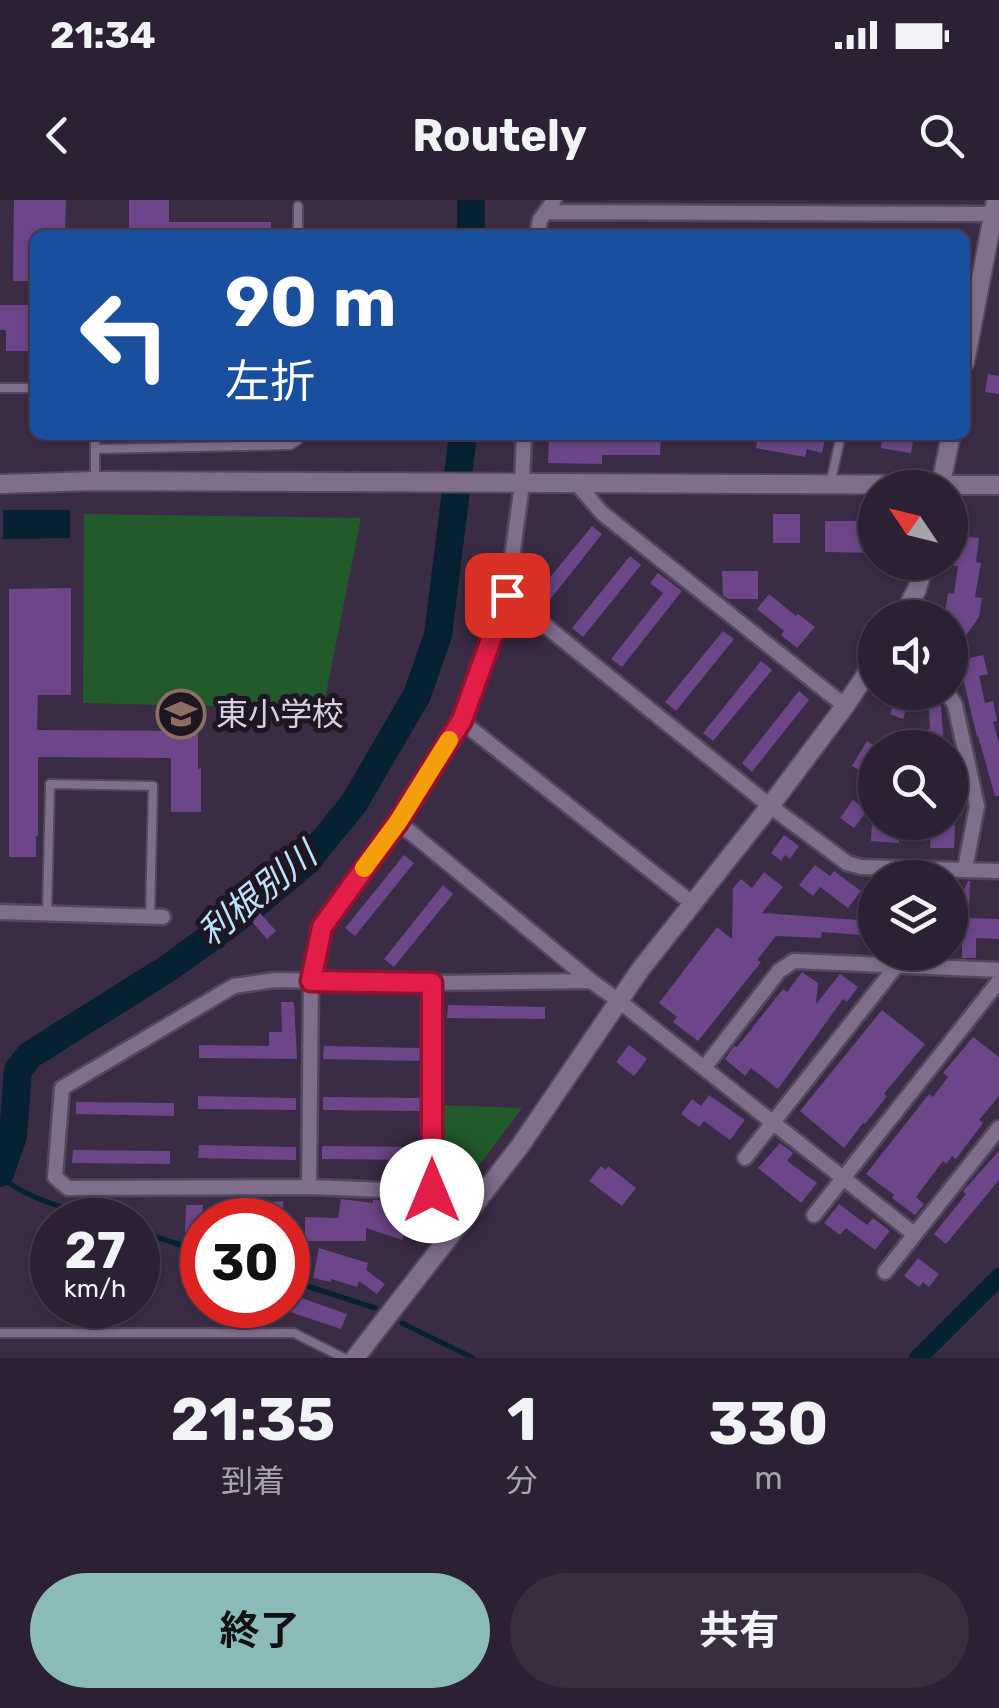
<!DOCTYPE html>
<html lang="ja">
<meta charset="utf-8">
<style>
:root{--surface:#2c2134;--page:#382e40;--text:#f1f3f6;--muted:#a6a3ac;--line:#483e4f;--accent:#8bbbb9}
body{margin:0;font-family:Rubik,"Noto Sans JP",sans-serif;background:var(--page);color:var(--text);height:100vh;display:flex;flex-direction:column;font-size:38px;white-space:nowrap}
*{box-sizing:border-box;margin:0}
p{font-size:32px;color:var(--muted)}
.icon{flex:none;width:55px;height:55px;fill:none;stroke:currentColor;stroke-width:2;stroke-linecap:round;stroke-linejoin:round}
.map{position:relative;height:1158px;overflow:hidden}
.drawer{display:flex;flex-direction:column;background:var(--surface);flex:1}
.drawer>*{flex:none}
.hud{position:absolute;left:30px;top:30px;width:940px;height:210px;border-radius:15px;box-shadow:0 2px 8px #0004,0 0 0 2px var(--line);background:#1a4fa0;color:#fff;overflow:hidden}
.needle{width:65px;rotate:305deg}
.buttons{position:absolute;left:858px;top:270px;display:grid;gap:20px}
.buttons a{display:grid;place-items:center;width:110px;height:110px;border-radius:50%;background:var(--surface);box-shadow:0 2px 8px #0004,0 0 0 2px var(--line);font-size:50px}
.speed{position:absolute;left:30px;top:998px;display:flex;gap:20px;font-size:50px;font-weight:700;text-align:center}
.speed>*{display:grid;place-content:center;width:130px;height:130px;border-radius:50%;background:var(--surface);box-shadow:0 2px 8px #0004,0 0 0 2px var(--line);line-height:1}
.speed small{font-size:25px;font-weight:400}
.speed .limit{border:15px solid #d22;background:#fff;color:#111}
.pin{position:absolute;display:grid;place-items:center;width:85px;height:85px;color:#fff;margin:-42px;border-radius:20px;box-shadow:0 5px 15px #0006}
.me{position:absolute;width:110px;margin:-55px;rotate:0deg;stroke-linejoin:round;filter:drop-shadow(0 0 8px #0008)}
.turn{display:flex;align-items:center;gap:35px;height:210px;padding:0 30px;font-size:45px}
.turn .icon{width:130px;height:130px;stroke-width:2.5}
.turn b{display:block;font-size:70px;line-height:85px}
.eta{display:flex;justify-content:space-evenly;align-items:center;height:170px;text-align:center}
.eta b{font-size:60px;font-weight:700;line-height:70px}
.cta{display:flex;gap:20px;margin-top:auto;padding:20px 30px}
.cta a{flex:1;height:115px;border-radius:60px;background:var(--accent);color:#111;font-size:40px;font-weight:700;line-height:115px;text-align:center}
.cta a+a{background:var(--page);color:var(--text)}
.status{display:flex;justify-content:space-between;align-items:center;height:70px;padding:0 50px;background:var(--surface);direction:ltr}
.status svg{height:28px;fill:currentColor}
header{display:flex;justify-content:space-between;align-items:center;height:130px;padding:0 30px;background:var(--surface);font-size:45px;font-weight:700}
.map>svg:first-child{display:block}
.green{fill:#225a2c}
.water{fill:#062131}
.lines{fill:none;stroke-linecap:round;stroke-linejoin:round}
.stream{stroke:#062131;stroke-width:5}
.canal{stroke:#062131;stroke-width:18}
.river{stroke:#062131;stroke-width:28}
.building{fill:#6c4688}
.service-casing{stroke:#54485d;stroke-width:12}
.minor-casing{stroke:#54485d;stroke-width:19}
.tertiary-casing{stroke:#54485d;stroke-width:22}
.service{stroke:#7f6f8d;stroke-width:8}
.minor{stroke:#7f6f8d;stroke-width:14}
.tertiary{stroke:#7f6f8d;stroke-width:18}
.route-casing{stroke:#92132f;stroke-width:25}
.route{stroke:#e11d48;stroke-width:18}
.slow{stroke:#f59e0b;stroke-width:18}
.labels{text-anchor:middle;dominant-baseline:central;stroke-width:10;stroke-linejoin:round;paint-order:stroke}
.poi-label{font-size:32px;fill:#d7cfdf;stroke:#1e1723;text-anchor:start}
.water-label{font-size:35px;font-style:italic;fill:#bbe3fe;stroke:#1e1723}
</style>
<div class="status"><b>21:34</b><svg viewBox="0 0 49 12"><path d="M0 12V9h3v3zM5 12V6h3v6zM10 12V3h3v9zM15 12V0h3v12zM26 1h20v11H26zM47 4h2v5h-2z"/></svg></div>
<header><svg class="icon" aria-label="back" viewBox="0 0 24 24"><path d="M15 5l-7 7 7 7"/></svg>Routely<svg class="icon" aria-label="search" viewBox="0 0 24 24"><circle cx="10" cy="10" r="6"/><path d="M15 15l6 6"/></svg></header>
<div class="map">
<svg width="999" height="1158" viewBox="0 0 999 1158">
<rect width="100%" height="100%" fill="#3a2c45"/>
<!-- green -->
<path class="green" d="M 84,314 L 361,318 L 323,509 L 83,503 Z
M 441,905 L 522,908 L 468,980 L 445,982 L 440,975 Z"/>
<!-- water -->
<path class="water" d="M 3,310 L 70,310 L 70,338 L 3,339 Z"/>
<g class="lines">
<!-- stream -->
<path class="stream" d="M 0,976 C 29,1001 68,1008 104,1020
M 138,1031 L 202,1052
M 288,1080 L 375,1108
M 402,1123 L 473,1158"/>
<!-- canal -->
<path class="canal" d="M 918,1158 L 999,1077"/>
<!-- river -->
<path class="river" d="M 471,0 L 471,35
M 0,973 L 13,936 L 18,870 L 30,855 L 170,767 L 252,707 L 307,661 L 354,603 L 417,495 L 438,435 L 463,235"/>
</g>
<!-- building -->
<path class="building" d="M 14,0 L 66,0 L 65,35 L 35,35 L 35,81 L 13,81 Z
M 129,0 L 169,0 L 169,22 L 271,22 L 271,35 L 129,35 Z
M 0,105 L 35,105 L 35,151 L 6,151 L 6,130 L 0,130 Z
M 988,174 L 999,176 L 999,194 L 985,192 Z
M 549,235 L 661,235 L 660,255 L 602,255 L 602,264 L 548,263 Z
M 758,235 L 826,235 L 822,253 L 807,249 L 805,257 L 756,248 Z
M 883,235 L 914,235 L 911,253 L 881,248 Z
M 773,314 L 800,314 L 800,343 L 773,343 Z
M 825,321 L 871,321 L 871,353 L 825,352 Z
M 592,326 L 602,334 L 545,406 L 534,397 Z
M 957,336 L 979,338 L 976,362 L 981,363 L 975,397 L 982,398 L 979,417 L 950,458 L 950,418 L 944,418 L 948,393 L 954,394 L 958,366 L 954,366 Z
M 630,356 L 641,365 L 583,437 L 572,428 Z
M 722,371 L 758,371 L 758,399 L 728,399 L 723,395 Z
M 658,373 L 682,391 L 622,467 L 611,459 L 663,393 L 650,383 Z
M 71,388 L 71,495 L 38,495 L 37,530 L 198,531 L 198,569 L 201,568 L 201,612 L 171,612 L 171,558 L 38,557 L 38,636 L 36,636 L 36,657 L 9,657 L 9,389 Z
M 769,394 L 796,416 L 798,414 L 815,427 L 797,448 L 781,435 L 784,431 L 757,409 Z
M 723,431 L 734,439 L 676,511 L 665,502 Z
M 983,455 L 988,474 L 979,476 L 985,503 L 993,501 L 997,521 L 993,522 L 999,544 L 999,596 L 995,596 L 978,536 L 977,537 L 964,482 L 960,483 L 958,475 L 953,476 L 950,462 Z
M 761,461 L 772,470 L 713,541 L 703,533 Z
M 799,491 L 809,500 L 752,572 L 742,563 Z
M 896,496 L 909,500 L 903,519 L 890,514 Z
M 941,506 L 944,548 L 926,548 L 928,529 L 930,529 L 929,507 Z
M 867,541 L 875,546 L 875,565 L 869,575 L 852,566 Z
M 853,600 L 867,611 L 854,628 L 840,618 Z
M 872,622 L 899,624 L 899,643 L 871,641 Z
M 931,624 L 955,625 L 954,648 L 930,648 Z
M 784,635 L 799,646 L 790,659 L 785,655 L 781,661 L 771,653 Z
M 404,655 L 414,663 L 355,736 L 345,728 Z
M 815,665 L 830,676 L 834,671 L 861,691 L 848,708 L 820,687 L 813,696 L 799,685 Z
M 764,672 L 783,687 L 762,713 L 873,721 L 873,736 L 822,732 L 821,738 L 776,736 L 757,760 L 761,762 L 698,841 L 673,822 L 677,817 L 659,803 L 717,727 L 732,739 L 733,688 L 741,679 L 752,688 Z
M 968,681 L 970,681 L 969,718 L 999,719 L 999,739 L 976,738 L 976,758 L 962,758 L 962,738 L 950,738 L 950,721 Z
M 443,685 L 453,694 L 394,767 L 384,759 Z
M 238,688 L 276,731 L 267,739 L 230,696 Z
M 802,772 L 818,783 L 816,804 L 840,774 L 858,787 L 847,802 L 843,799 L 778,889 L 751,868 L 745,876 L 725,859 L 734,846 L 737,847 L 783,789 L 787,792 Z
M 281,802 L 294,802 L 297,859 L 199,858 L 199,845 L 269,846 L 269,832 L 282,832 Z
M 448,805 L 545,807 L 545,819 L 447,818 Z
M 882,810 L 925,844 L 884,894 L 887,896 L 865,924 L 863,923 L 844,948 L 800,911 Z
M 973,837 L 999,857 L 999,896 L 979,920 L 983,923 L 956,959 L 952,956 L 946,964 L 943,961 L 916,997 L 924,1004 L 915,1015 L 892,998 L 894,995 L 866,974 L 929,894 L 933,897 L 948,877 L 943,873 Z
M 629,845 L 647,859 L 634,876 L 616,862 Z
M 324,846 L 421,848 L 421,861 L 323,859 Z
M 709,895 L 745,920 L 730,940 L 704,921 L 699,927 L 681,914 L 692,899 L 701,906 Z
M 198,896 L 296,898 L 296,910 L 198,909 Z
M 323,897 L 421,898 L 420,911 L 323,910 Z
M 76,902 L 174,903 L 174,916 L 76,914 Z
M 780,943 L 793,953 L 787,961 L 817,983 L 801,1003 L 758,968 Z
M 199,945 L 296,947 L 296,960 L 198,958 Z
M 322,946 L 420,947 L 420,960 L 322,959 Z
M 73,950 L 170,951 L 170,964 L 72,963 Z
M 999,951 L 999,980 L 946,1044 L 934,1034 L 966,994 L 963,991 Z
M 601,966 L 606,970 L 608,966 L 636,988 L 622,1006 L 589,981 Z
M 341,999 L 373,1003 L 373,1000 L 382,1000 L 410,1012 L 402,1040 L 366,1028 L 366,1041 L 305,1041 L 305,1017 L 338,1018 Z
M 283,1001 L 284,1020 L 272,1020 L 271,1002 Z
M 227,1002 L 243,1002 L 243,1020 L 227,1020 Z
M 839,1004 L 867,1025 L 873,1018 L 890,1031 L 875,1050 L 846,1028 L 840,1035 L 824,1023 Z
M 186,1005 L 203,1005 L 202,1035 L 185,1035 Z
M 319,1048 L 368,1063 L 366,1070 L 385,1084 L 377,1094 L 359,1081 L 357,1087 L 331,1079 L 331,1082 L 313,1078 Z
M 918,1058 L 939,1074 L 929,1087 L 923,1082 L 919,1087 L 904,1076 Z
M 290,1094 L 347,1114 L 341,1129 L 284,1110 Z"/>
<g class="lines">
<!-- service casing -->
<g class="service-casing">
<path id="service" d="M 298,35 L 298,6
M 0,188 L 35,188
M 95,249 L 290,245 L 298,240 L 298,235
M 95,280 L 95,235
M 830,285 L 841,235
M 47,713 L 50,584 L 153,586 L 150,716
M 0,1133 L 294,1133 L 344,1158"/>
</g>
<!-- minor casing -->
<g class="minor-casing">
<path id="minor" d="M 546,12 L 993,14
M 537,35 L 540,20 L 554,0
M 578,285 L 602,313 L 845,506
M 507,395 L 770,606 L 847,663 L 861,667 L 999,671
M 947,492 L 955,505 L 977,606 L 965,669
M 461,521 L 693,704
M 398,622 L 591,781 L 619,801 L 914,1034
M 0,712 L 163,717
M 432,783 L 432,991
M 704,868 L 779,771 L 794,761 L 999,770
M 745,958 L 897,765
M 309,987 L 311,781 L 321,727 L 398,622 L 461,521 L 507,395 L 522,284 L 524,235
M 479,998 L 464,993 L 309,987 L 68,988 L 55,977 L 62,888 L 234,786 L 275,780 L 432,783 L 591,781
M 814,1015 L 999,781
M 885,1072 L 999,928"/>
</g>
<!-- tertiary casing -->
<g class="tertiary-casing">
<path id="tertiary" d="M 965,162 L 996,0
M 0,284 L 95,281 L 999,285
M 940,288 L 951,235
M 902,418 L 917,389 L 925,362
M 355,1158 L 520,946 L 640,770 L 770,606 L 845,506 L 875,461"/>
</g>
<!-- service -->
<use href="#service" class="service"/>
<!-- minor -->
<use href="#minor" class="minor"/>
<!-- tertiary -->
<use href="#tertiary" class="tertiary"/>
</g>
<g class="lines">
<!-- route casing -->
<g class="route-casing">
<path id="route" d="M 432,991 L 432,783 L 311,781 L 322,727 L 398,622 L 462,520 L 507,395"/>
</g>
<!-- route -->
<use href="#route" class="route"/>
<!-- slow -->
<path class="slow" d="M 364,668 L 398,622 L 449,540"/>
</g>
<!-- icons -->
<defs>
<g id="school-ring" transform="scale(2.5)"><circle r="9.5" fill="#1e1723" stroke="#8d6e63" stroke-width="1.5"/><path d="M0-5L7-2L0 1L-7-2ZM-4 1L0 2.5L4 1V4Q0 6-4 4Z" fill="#8d6e63"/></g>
</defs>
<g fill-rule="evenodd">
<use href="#school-ring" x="181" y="514"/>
</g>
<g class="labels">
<!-- poi labels -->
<g class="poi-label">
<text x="216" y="514">東小学校</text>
</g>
<!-- water labels -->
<g class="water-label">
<text transform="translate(257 694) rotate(-39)">利根別川</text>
</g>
</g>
</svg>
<div class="buttons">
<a><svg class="needle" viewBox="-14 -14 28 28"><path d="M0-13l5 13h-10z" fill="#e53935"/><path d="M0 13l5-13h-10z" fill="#a6a3ac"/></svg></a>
<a><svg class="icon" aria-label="sound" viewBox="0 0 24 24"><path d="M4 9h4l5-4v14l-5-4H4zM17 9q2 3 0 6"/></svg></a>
<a><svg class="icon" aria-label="search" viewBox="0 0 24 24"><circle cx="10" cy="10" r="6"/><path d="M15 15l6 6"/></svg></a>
<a><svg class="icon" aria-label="layers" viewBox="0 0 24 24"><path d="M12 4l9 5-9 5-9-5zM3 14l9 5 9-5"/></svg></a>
</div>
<div class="speed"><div>27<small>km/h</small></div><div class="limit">30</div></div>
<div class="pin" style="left:507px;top:395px;background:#d93025"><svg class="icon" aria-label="arrive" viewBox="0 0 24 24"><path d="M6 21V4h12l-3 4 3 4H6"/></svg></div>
<svg class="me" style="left:432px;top:991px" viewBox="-20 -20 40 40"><circle r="19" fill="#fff"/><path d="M0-13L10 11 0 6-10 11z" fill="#e11d48"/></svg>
<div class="hud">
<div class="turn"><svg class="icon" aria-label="left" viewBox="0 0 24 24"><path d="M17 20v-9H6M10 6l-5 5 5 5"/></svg><div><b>90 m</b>左折</div></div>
</div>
</div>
<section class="drawer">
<div class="eta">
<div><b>21:35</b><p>到着</p></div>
<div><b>1</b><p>分</p></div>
<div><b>330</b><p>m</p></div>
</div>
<div class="cta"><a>終了</a><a>共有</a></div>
</section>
